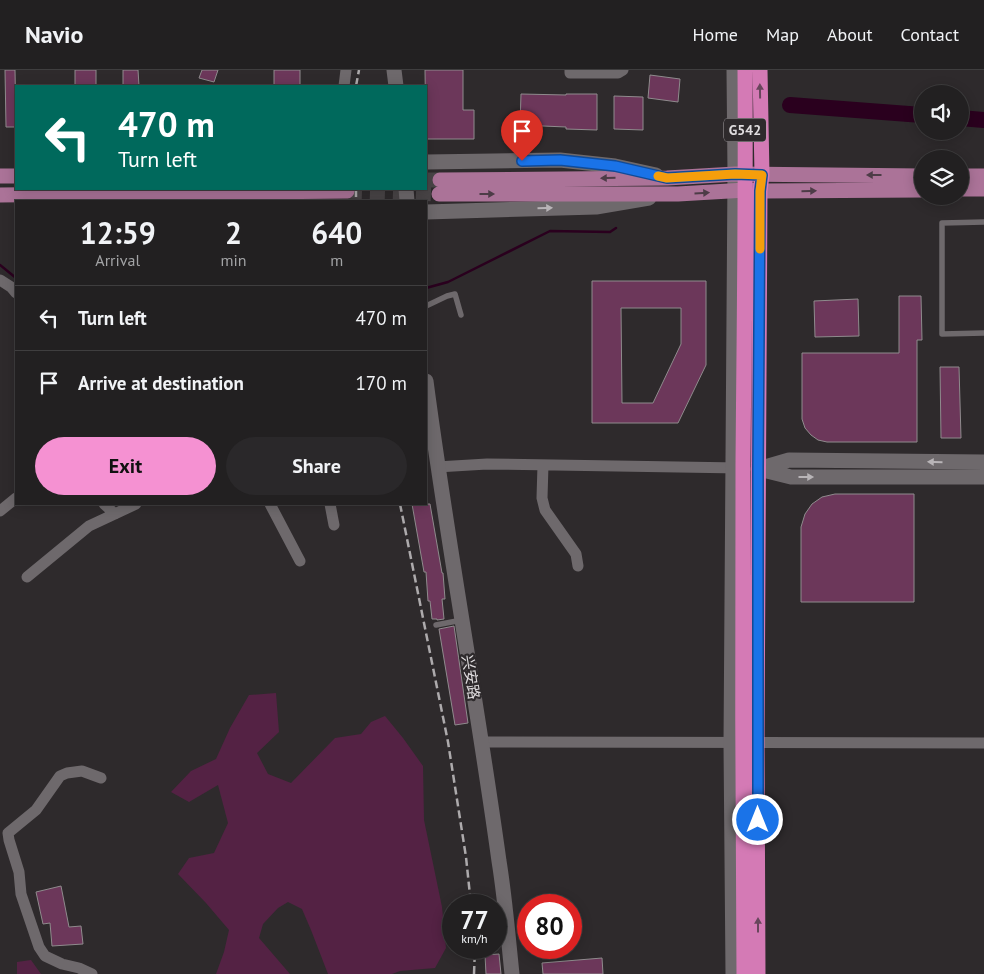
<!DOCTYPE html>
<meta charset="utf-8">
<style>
:root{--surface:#222021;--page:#2a282a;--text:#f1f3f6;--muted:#a2a3a5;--line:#3f3e3f;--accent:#f591d2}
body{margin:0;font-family:"PT Sans","Noto Sans SC",sans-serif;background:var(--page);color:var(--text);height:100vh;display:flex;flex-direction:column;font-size:19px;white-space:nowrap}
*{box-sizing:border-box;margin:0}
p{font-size:16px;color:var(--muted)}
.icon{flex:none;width:28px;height:28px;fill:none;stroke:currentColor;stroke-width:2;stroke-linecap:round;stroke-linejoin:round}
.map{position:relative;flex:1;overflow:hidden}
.drawer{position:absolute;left:15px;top:130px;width:412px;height:305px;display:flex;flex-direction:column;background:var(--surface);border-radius:0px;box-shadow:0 2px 12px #0003,0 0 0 1px var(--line)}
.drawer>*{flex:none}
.banner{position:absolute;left:15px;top:15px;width:412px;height:105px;border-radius:0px;box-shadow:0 2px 12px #0003,0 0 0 1px var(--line);background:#00695c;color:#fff;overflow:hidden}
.tools{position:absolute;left:914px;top:15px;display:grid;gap:10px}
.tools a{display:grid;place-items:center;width:55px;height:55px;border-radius:50%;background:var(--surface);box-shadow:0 2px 12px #0003,0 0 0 1px var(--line);font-size:25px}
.speed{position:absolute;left:442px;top:824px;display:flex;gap:10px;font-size:25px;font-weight:700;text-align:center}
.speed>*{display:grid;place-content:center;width:65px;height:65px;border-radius:50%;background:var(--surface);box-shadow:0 2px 12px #0003,0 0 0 1px var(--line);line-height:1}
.speed small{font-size:12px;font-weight:400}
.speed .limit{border:8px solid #d22;background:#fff;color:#111}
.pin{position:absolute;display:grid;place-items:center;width:42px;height:42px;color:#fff;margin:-51px -21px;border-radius:50% 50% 50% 0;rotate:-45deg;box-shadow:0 0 5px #0007}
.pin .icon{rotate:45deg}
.me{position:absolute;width:55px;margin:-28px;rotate:0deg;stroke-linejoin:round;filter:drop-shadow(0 0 4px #0008)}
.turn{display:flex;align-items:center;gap:18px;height:105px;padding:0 20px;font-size:22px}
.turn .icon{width:65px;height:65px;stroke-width:2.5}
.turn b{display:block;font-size:35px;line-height:42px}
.eta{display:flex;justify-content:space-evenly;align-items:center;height:85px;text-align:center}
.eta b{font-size:30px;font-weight:600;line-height:35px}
.cta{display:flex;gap:10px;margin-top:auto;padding:10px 20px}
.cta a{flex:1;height:58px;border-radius:30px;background:var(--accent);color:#111;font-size:20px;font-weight:600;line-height:58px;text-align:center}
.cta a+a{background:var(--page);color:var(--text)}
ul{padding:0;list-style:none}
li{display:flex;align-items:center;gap:15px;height:65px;padding:0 20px;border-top:1px solid var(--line)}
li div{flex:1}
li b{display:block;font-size:19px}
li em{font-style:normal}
header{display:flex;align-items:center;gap:30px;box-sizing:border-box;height:70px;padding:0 25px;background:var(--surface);border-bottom:1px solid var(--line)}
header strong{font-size:24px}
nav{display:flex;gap:28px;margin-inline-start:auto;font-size:18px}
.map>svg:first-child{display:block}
.green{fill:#542244}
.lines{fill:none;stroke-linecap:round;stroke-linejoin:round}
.stream{stroke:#2a001e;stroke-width:2.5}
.river{stroke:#2a001e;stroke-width:16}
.building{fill:#6c375a;stroke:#8f8b8d;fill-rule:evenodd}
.primary-tunnel{stroke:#494547;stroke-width:15;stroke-dasharray:15 8;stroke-linecap:butt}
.lane{stroke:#6e696c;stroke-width:5.5}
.street{stroke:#6e696c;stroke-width:11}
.secondary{stroke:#6e696c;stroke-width:15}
.primary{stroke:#ab7398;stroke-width:15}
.highway{stroke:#d47ab5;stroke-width:15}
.rail{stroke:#adaaac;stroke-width:2.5;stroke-dasharray:8 4;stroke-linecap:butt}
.oneway{fill:#68465c}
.oneway2{fill:#4d3c47}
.oneway3{fill:#b8b4b7}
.route-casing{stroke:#114b97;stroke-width:12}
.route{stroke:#1a73e8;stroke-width:9}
.slow{stroke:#f59e0b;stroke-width:9}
.labels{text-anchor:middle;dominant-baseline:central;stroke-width:4.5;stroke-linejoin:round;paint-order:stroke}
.shield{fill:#2e2a2c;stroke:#aba7a9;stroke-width:1}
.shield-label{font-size:14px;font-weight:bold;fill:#e0dddf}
.street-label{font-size:15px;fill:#e0dddf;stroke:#2e2a2c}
</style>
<header>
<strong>Navio</strong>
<nav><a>Home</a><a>Map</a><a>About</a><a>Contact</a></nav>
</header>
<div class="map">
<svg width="984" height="904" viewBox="0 0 984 904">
<rect width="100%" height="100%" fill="#2e2a2c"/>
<!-- green -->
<path class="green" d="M 276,623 L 279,662 L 257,683 L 268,704 L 291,713 L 335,668 L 361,664 L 371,652 L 385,646 L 403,668 L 423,696 L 424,750 L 442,837 L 446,878 L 435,898 L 400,901 L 392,904 L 328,904 L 311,860 L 302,839 L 288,832 L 278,838 L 263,854 L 259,868 L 290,904 L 216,904 L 224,882 L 229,860 L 206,833 L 178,804 L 189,788 L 214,783 L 228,753 L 218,715 L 189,732 L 171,722 L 191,701 L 216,689 L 230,658 L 249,625 Z
M 31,890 L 41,904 L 17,904 L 17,892 Z"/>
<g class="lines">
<!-- stream -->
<path class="stream" d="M 0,195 L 16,208
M 426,218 L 448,212 L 550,161 L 610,162 L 616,158"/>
<!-- river -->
<path class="river" d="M 790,35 L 922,45
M 960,48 L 984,50"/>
</g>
<!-- building -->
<path class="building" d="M 5,0 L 15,0 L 16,57 L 6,57 Z
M 75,0 L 96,0 L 96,16 L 75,16 Z
M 123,0 L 138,0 L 139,16 L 123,16 Z
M 202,0 L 218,0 L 214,12 L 199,8 Z
M 274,0 L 300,0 L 300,16 L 274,16 Z
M 425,0 L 463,0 L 463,40 L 474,40 L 474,69 L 426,69 Z
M 650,5 L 680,9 L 678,32 L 648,28 Z
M 521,24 L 566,25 L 566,24 L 597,24 L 597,60 L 566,59 L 566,57 L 520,55 Z
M 614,26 L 643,27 L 643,60 L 614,59 Z
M 592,211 L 706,211 L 706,295 L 678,353 L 592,353 ZM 621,238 L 681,238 L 681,274 L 653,333 L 622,333 Z
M 899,226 L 921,226 L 922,270 L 917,270 L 917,372 L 827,372 L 818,370 L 811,365 L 805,358 L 802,349 L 802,283 L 899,283 Z
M 858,229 L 859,266 L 815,267 L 814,231 Z
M 940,297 L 959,297 L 961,368 L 941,368 Z
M 835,424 L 914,424 L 914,532 L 801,532 L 801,457 L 805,444 L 812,434 L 822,427 Z
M 412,434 L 430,434 L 442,503 L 443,503 L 445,529 L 442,529 L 444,549 L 437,550 L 437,549 L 432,549 L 430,531 L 428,531 L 426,502 L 424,502 Z
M 454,556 L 468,653 L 455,655 L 439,559 Z
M 61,816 L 69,857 L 81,856 L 83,874 L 52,876 L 50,853 L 43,854 L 36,822 Z
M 499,884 L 501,904 L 486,904 L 485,885 Z
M 602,888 L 603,904 L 543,904 L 542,893 Z"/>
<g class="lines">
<!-- primary-tunnel -->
<path class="primary-tunnel" d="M 426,110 L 440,110
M 347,121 L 439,124"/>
<!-- lane -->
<path class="lane" d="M 984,152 L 942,153 L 942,264 L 984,263
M 426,236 L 447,226 L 455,224 L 461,245
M 436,555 L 462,550"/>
<!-- street -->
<path class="street" d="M 570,0 L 570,3 L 618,3 L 623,0
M 344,16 L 346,0
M 0,210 L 11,217 L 16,223
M 543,395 L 542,428 L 545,440 L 576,484 L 578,496
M 437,397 L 487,394 L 740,398
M 104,434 L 115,444
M 270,434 L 300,491
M 330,434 L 334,455
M 0,441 L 16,428
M 27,507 L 89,456 L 136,434
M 482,672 L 984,673
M 92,904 L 79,898 L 62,894 L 45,886 L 39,877 L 21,824 L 19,802 L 9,770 L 8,763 L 36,740 L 60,706 L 67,703 L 82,701 L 101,708"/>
<!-- secondary -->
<path class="secondary" d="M 394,0 L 396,16
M 426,92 L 560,90 L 615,96 L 656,105
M 406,119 L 407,131
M 426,142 L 596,137 L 649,128
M 426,311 C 447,471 477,631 499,791 C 505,828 508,866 512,904
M 758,399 L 789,390 L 984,392
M 759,399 L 791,407 L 984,407
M 733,904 L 731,673 L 735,104 L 734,0"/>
<!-- primary -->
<path class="primary" d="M 0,106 L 16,106
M 960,106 L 984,106
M 440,110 L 667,108 L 735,104 L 922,106
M 960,119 L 984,119
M 439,124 L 678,124 L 746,120 L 760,121 L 922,120
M 0,125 L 347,121"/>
<!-- highway -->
<path class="highway" d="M 744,904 C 743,734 742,565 743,395 C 744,263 746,132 745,0
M 758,904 L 757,673 L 760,121 L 762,105 L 760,0"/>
<!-- rail -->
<path class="rail" d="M 356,16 L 359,0
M 356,119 L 356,131
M 400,434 L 448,672 L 466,787 L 471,835
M 474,904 L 475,878"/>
</g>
<!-- one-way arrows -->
<defs><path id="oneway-solid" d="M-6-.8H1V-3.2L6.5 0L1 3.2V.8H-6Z" transform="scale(1.25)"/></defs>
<g class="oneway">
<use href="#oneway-solid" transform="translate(760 21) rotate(-91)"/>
<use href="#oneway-solid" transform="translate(758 855) rotate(-90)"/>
</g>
<g class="oneway2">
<use href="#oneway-solid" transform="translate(874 105) rotate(-180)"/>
<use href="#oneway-solid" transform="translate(608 108) rotate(179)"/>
<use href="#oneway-solid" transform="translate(809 121) rotate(-1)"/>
<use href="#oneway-solid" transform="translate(702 123) rotate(-3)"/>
<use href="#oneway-solid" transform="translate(487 124)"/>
</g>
<g class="oneway3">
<use href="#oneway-solid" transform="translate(545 138) rotate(-2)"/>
<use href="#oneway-solid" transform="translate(935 392) rotate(-179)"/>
<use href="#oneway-solid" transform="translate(806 407)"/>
</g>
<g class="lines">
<!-- route casing -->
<g class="route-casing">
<path id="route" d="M 522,91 L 560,90 L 615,96 L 667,108 L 735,104 L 762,105 L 760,121 L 758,399 L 758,750"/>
</g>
<!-- route -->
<use href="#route" class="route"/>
<!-- slow -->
<path class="slow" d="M 658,106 L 667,108 L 735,104 L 762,105 L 760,121 L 760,179"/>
</g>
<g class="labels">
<!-- shield labels -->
<rect class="shield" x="724" y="48.5" width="42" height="23" rx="4"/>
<g class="shield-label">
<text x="745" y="60">G542</text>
</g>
<!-- street labels -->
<g class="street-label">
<text transform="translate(471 607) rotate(81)">兴安路</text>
</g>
</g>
</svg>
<div class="tools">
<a><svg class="icon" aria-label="sound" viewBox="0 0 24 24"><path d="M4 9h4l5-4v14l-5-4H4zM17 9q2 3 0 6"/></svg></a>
<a><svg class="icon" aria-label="layers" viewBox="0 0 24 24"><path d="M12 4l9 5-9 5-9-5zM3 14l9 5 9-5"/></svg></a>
</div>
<div class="speed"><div>77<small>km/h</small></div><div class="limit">80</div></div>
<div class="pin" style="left:522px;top:91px;background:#d93025"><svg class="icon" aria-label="arrive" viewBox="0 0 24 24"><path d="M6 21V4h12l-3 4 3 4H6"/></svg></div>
<svg class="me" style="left:758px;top:750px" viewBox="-20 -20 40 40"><circle r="17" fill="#1a73e8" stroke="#fff" stroke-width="3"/><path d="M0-11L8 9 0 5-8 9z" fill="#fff"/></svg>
<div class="banner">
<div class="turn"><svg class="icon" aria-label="left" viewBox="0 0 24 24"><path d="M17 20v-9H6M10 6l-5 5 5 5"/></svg><div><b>470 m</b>Turn left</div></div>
</div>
<section class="drawer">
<div class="eta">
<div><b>12:59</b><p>Arrival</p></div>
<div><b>2</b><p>min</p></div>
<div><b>640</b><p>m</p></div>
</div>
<ul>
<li><svg class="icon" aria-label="left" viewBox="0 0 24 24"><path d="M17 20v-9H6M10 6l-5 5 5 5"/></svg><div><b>Turn left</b></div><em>470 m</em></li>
<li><svg class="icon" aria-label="arrive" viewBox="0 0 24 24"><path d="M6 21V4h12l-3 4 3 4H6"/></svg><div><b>Arrive at destination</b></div><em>170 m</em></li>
</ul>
<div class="cta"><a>Exit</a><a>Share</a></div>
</section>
</div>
